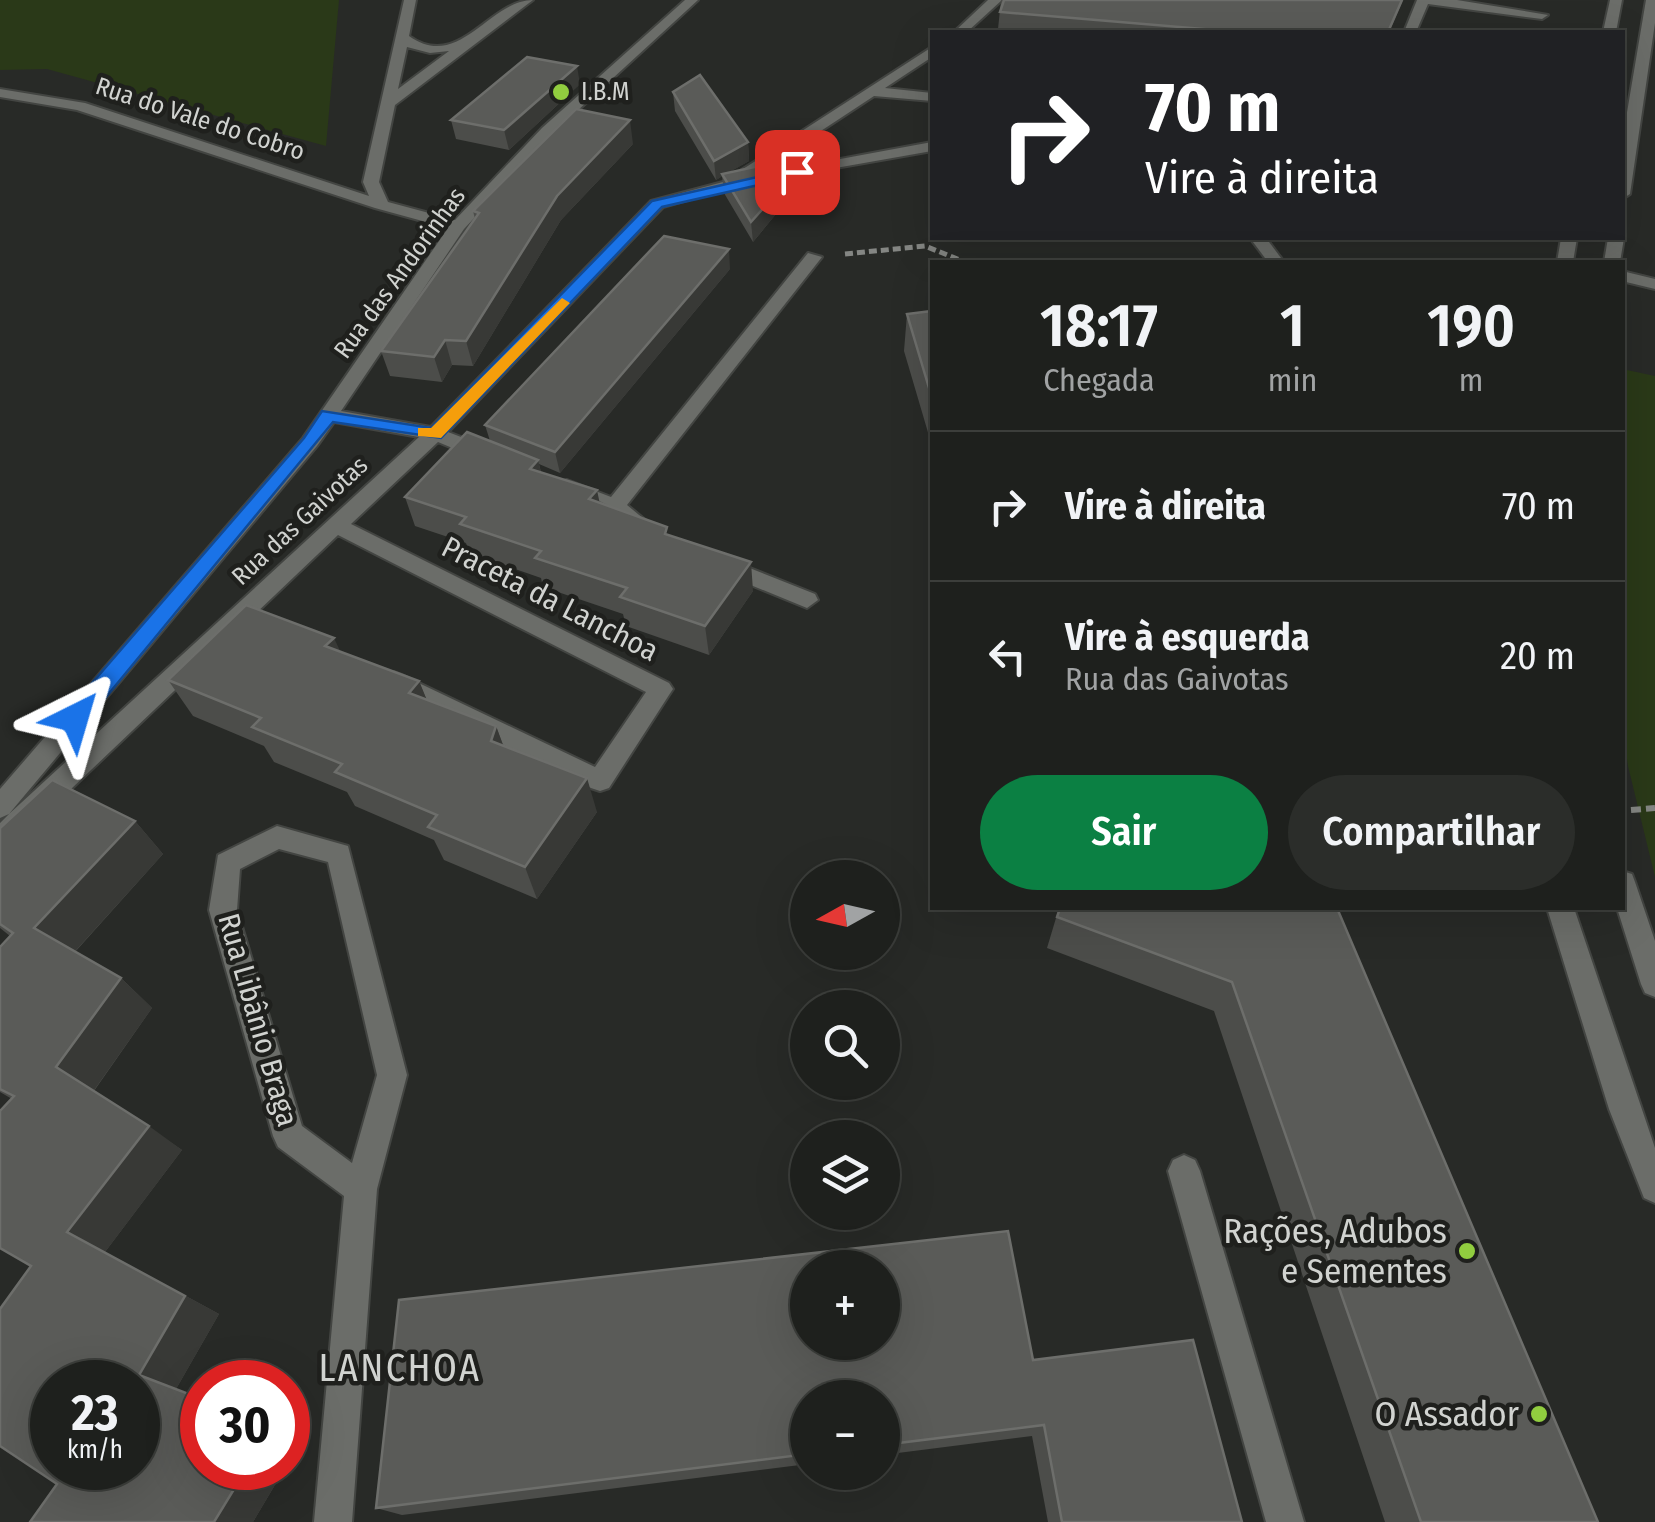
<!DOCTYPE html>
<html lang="pt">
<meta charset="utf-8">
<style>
:root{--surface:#1e201d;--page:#2b2d2a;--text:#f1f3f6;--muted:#a1a3a4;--line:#3c3e3b;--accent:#0b8043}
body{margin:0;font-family:"Fira Sans Condensed",sans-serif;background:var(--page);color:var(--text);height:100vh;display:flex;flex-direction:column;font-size:38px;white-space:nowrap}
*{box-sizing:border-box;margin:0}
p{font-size:32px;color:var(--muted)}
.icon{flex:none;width:55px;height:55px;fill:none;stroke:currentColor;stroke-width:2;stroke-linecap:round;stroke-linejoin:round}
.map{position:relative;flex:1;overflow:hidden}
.drawer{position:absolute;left:930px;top:260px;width:695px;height:650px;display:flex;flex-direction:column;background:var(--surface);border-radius:0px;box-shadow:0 10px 40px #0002,0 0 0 2px var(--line)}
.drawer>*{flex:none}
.banner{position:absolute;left:930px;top:30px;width:695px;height:210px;border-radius:0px;box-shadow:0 10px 40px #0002,0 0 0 2px var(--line);background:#202124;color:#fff;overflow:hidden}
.needle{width:65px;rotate:262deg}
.buttons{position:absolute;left:790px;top:860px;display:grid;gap:20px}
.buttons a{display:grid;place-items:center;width:110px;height:110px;border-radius:50%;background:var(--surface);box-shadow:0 10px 40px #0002,0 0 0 2px var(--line);font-size:50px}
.speed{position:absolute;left:30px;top:1360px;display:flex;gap:20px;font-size:50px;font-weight:700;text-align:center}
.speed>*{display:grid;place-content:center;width:130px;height:130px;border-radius:50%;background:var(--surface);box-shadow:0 10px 40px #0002,0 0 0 2px var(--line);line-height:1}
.speed small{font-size:25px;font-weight:400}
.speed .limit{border:15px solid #d22;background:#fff;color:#111}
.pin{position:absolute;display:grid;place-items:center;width:85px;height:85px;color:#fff;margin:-42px;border-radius:20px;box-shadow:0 5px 15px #0006}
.me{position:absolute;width:110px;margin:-55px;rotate:40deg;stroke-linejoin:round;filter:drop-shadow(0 0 8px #0008)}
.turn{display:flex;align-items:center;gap:35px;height:210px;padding:0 50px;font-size:45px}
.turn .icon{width:130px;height:130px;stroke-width:2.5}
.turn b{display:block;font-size:70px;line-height:85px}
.eta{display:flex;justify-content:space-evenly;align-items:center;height:170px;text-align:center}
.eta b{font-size:60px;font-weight:600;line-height:70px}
.cta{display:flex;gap:20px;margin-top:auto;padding:20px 50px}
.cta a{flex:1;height:115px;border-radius:60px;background:var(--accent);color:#fff;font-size:40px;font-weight:600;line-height:115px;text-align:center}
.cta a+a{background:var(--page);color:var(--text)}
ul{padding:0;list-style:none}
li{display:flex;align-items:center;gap:30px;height:150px;padding:0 50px;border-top:2px solid var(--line)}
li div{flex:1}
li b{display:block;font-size:38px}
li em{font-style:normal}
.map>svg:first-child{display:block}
.green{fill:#2a3918}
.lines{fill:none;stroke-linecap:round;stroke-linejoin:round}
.street-casing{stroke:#434542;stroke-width:4}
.secondary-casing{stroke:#434542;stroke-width:4}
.path-far1{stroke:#848683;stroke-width:5;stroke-dasharray:8 4;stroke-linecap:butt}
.path{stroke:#848683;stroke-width:6;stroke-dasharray:10 5;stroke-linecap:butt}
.street{fill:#6b6d69;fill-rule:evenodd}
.secondary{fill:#6b6d69;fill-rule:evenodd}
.wall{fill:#4c4d4a;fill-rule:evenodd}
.shaded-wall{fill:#383936}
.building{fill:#5a5b58;stroke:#6d6e6b;stroke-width:2.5;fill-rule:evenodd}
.route{fill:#1a73e8;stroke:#114b97;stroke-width:2.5}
.slow{fill:#f59e0b}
.poi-dot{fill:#91cd3f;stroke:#1f201d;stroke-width:4}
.labels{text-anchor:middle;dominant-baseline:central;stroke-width:9;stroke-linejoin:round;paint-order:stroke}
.far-poi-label{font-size:25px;fill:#d1d3d0;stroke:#1f201d;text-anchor:start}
.far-street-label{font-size:25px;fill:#d1d3d0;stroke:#1f201d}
.street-label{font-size:30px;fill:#d1d3d0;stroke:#1f201d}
.near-poi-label{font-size:35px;fill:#d1d3d0;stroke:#1f201d;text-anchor:end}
.near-neighbourhood-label{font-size:38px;letter-spacing:2.5px;fill:#d1d3d0;stroke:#1f201d}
</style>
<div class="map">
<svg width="1655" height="1522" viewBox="0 0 1655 1522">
<rect width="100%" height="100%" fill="#282a27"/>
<!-- green -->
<path class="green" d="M 0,0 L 339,0 L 326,146 L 47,69 L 0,70 Z
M 1627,370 L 1655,376 L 1655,877 L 1628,766 L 1622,724 L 1622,389 Z"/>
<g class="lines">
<!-- street casing -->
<g class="street-casing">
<path id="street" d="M 404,0 L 416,0 L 409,36 C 459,72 489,0 533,0 L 395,105 L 379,182 L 388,202 L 455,220 L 542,128 L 685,0 L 698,0 L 552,134 L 464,229 L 341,411 L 431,427 L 651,201 L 723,182 L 932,47 L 932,57 L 885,88 L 932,93 L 932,101 L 874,96 L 754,175 L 932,142 L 932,151 L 739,185 L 663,207 L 448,432 L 495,450 L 495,460 L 481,460 L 438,442 L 351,524 L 669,683 L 673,689 L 669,695 L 609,788 L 600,791 L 591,788 L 386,687 L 382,681 L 394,672 L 402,675 L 595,767 L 646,692 L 338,535 L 9,848 L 0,851 L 0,823 L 9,814 L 0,818 L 0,789 L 303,438 L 448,228 L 375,208 L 77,110 L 0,97 L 0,89 L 85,103 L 369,196 L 363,182 ZM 407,47 L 430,53 L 449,51 L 398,89 ZM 334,422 L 419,437 L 9,814 L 317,446 Z
M 988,0 L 1002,0 L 967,32 L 954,32 Z
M 1417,0 L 1457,0 L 1548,15 L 1542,19 L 1428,4 L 1416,32 L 1404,32 Z
M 1250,238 L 1266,238 L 1284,262 L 1268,262 Z
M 808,253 L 822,257 L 627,505 L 656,529 L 653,534 L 637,534 L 608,511 L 560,492 L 557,487 L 560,482 L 567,480 L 611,497 Z
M 1622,271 L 1655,279 L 1655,289 L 1622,281 Z
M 722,557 L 815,594 L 818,600 L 807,608 L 714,570 L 711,565 Z
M 277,826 L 348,846 L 407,1075 L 377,1189 L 352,1522 L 314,1522 L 344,1196 L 278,1147 L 273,1136 L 209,910 L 218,855 ZM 279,849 L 328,862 L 377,1075 L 352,1163 L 302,1126 L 237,910 L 240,869 Z
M 1184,1155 L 1195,1160 L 1200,1171 L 1304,1522 L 1266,1522 L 1168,1171 L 1173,1160 Z"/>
</g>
<!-- secondary casing -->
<g class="secondary-casing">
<path id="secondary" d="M 1610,0 L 1622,0 L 1616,32 L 1603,32 Z
M 1646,0 L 1655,0 L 1655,23 L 1630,194 L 1622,199 L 1622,142 Z
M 1622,235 L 1624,238 L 1620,262 L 1604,262 L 1608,238 Z
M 1561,238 L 1577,238 L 1573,262 L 1557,262 Z
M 1622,871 L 1632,874 L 1635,882 L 1655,941 L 1655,997 L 1645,993 L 1641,984 L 1617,908 L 1622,908 Z
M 1547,908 L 1574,908 L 1655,1148 L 1655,1203 L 1644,1198 L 1609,1109 Z"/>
</g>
<!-- path-far1 -->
<path class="path-far1" d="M 845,254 L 925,246 L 965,262"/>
<!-- path -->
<path class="path" d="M 1631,810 L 1655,808"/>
<!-- street -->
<use href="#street" class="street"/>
<!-- secondary -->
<use href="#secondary" class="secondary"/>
</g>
<!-- wall -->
<path class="wall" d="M 1001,0 L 1403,0 L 1389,32 L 1040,32 L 998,29 Z
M 580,84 L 509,150 L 456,139 L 451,120 Z
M 673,92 L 748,142 L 749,161 L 729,172 L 781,188 L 781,208 L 753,242 L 724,193 L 722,176 L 716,180 L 675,111 Z
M 633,144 L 561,220 L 473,366 L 452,365 L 442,382 L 390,376 L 381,351 L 475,219 L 473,211 Z
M 730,269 L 560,473 L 539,464 L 541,472 L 668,535 L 753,591 L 709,655 L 626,626 L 623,614 L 543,587 L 541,578 L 469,553 L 466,543 L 415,526 L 405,497 L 490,441 L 485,425 Z
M 932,311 L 932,446 L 904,351 L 907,314 Z
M 340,652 L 419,681 L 426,699 L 496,726 L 503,745 L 597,812 L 537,899 L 444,860 L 434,840 L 355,806 L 347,792 L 274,762 L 264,746 L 193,716 L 168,680 Z
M 135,821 L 163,854 L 75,952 L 121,978 L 152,1008 L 94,1091 L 182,1150 L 105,1252 L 219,1314 L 176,1389 L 285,1468 L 253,1522 L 30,1522 L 57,1484 L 12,1099 L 0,1092 L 0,947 L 10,936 L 0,928 L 0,828 Z
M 1059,908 L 1337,908 L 1598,1522 L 1385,1522 L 1214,1011 L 1047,948 Z
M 1008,1231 L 1033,1360 L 1193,1340 L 1242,1522 L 1048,1522 L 1032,1436 L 882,1455 L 882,1398 L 808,1398 L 808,1464 L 402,1515 L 376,1508 L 399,1300 ZM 808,1268 L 882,1268 L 882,1342 L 808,1342 Z"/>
<!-- shaded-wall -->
<path class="shaded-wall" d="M 577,66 L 580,84 L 509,150 L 504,130 Z
M 630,120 L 633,144 L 561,220 L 473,366 L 466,341 L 557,196 Z
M 748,142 L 749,161 L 716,180 L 714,161 Z
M 781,188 L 781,208 L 753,242 L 751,222 Z
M 729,249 L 730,269 L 560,473 L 555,452 Z
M 445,340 L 452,365 L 442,382 L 434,357 Z
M 538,460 L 545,490 L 530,469 Z
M 597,490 L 603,519 L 589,499 Z
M 751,562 L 753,591 L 709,655 L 705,626 Z
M 334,638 L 351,674 L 325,646 Z
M 419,681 L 434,717 L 409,693 Z
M 496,726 L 509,761 L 491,741 Z
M 587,778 L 597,812 L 537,899 L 525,867 Z
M 135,821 L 163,854 L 68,959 L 34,928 Z
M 121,978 L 152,1008 L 92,1093 L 56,1067 Z
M 149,1126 L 182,1150 L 105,1252 L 219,1314 L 176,1389 L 139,1375 L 67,1232 Z
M 288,1431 L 303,1437 L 288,1463 Z
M 247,1468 L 285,1468 L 253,1522 L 214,1522 Z"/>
<!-- building -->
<path class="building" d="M 1004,0 L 1402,0 L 1388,32 L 1239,32 L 1000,12 Z
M 527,57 L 577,66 L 504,130 L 451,120 Z
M 700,75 L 748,142 L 714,161 L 673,92 Z
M 576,109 L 630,120 L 557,196 L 466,341 L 445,340 L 434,357 L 381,351 L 479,213 L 473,211 Z
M 764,165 L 781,188 L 751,222 L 722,174 Z
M 664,236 L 729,249 L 555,452 L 485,425 Z
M 932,311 L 932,398 L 907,314 Z
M 467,432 L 538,460 L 530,469 L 597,490 L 589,499 L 667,527 L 665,534 L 751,562 L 705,626 L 620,597 L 627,588 L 535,558 L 541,551 L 460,524 L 466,517 L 405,497 Z
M 246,605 L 334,638 L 325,646 L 419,681 L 409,693 L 496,726 L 491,741 L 587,778 L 525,867 L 428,827 L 437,815 L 335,772 L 342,764 L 252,727 L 261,718 L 168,680 Z
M 52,780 L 135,821 L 34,928 L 121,978 L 56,1067 L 149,1126 L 67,1232 L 185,1296 L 139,1375 L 202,1399 L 202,1468 L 247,1468 L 214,1522 L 30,1522 L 57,1484 L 0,1446 L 0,1309 L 31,1266 L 0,1248 L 0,1111 L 14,1096 L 0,1089 L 0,947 L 13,933 L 0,924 L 0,828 ZM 52,1382 L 138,1382 L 138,1468 L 52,1468 Z
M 1060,908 L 1337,908 L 1598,1522 L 1421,1522 L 1232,982 L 1057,917 Z
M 1008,1231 L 1033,1360 L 1193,1340 L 1242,1522 L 1062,1522 L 1044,1425 L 882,1445 L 882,1398 L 808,1398 L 808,1454 L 376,1508 L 399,1300 ZM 808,1268 L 882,1268 L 882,1342 L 808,1342 Z"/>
<!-- route -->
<path class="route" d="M 797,168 L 802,169 L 802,175 L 662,207 L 441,438 L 333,422 L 83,725 L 67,725 L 64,718 L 67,712 L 304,438 L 322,411 L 431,428 L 652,201 Z"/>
<!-- slow -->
<path class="slow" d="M 562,298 L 570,303 L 567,306 L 441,438 L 418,436 L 418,428 L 431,428 Z"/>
<!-- markers -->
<g class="poi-dot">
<circle cx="561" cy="92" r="10"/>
<circle cx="1467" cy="1251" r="10"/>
<circle cx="1539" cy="1414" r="10"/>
</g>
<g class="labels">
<!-- far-poi labels -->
<g class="far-poi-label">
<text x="581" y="92">I.B.M</text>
</g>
<!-- far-street labels -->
<g class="far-street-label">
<text transform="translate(200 119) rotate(18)">Rua do Vale do Cobro</text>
<text transform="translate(400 273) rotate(-54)">Rua das Andorinhas</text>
<text transform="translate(300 521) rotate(-43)">Rua das Gaivotas</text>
</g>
<!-- street labels -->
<g class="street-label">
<text transform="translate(550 599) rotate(27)">Praceta da Lanchoa</text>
<text transform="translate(258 1020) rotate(74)">Rua Libânio Braga</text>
</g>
<!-- near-poi labels -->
<g class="near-poi-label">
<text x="1447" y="1231">Rações, Adubos<tspan x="1447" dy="40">e Sementes</tspan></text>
<text x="1519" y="1414">O Assador</text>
</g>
<!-- near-neighbourhood labels -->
<g class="near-neighbourhood-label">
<text x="400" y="1368">LANCHOA</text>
</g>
</g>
</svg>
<div class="buttons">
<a><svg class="needle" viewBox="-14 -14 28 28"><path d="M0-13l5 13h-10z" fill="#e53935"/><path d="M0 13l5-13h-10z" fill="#a1a3a4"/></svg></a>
<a><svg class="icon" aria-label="search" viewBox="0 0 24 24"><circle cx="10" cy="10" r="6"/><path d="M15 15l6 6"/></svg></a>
<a><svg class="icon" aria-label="layers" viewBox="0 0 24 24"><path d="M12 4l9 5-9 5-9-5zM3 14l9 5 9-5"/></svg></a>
<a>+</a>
<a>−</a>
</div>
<div class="speed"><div>23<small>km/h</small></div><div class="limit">30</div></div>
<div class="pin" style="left:797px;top:172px;background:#d93025"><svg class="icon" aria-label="arrive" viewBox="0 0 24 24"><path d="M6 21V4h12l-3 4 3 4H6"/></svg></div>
<svg class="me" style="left:75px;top:718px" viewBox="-20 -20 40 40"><path d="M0-17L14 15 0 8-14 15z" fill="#1a73e8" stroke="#fff" stroke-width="4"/></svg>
<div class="banner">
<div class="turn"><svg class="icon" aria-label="right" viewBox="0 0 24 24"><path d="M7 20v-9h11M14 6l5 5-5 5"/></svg><div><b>70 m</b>Vire à direita</div></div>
</div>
<section class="drawer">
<div class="eta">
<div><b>18:17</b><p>Chegada</p></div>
<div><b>1</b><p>min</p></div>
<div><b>190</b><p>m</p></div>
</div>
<ul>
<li><svg class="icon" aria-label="right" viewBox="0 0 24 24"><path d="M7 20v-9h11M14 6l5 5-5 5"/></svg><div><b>Vire à direita</b></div><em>70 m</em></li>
<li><svg class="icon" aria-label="left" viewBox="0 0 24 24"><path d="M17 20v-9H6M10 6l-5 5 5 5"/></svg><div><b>Vire à esquerda</b><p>Rua das Gaivotas</p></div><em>20 m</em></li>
</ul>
<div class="cta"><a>Sair</a><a>Compartilhar</a></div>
</section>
</div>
